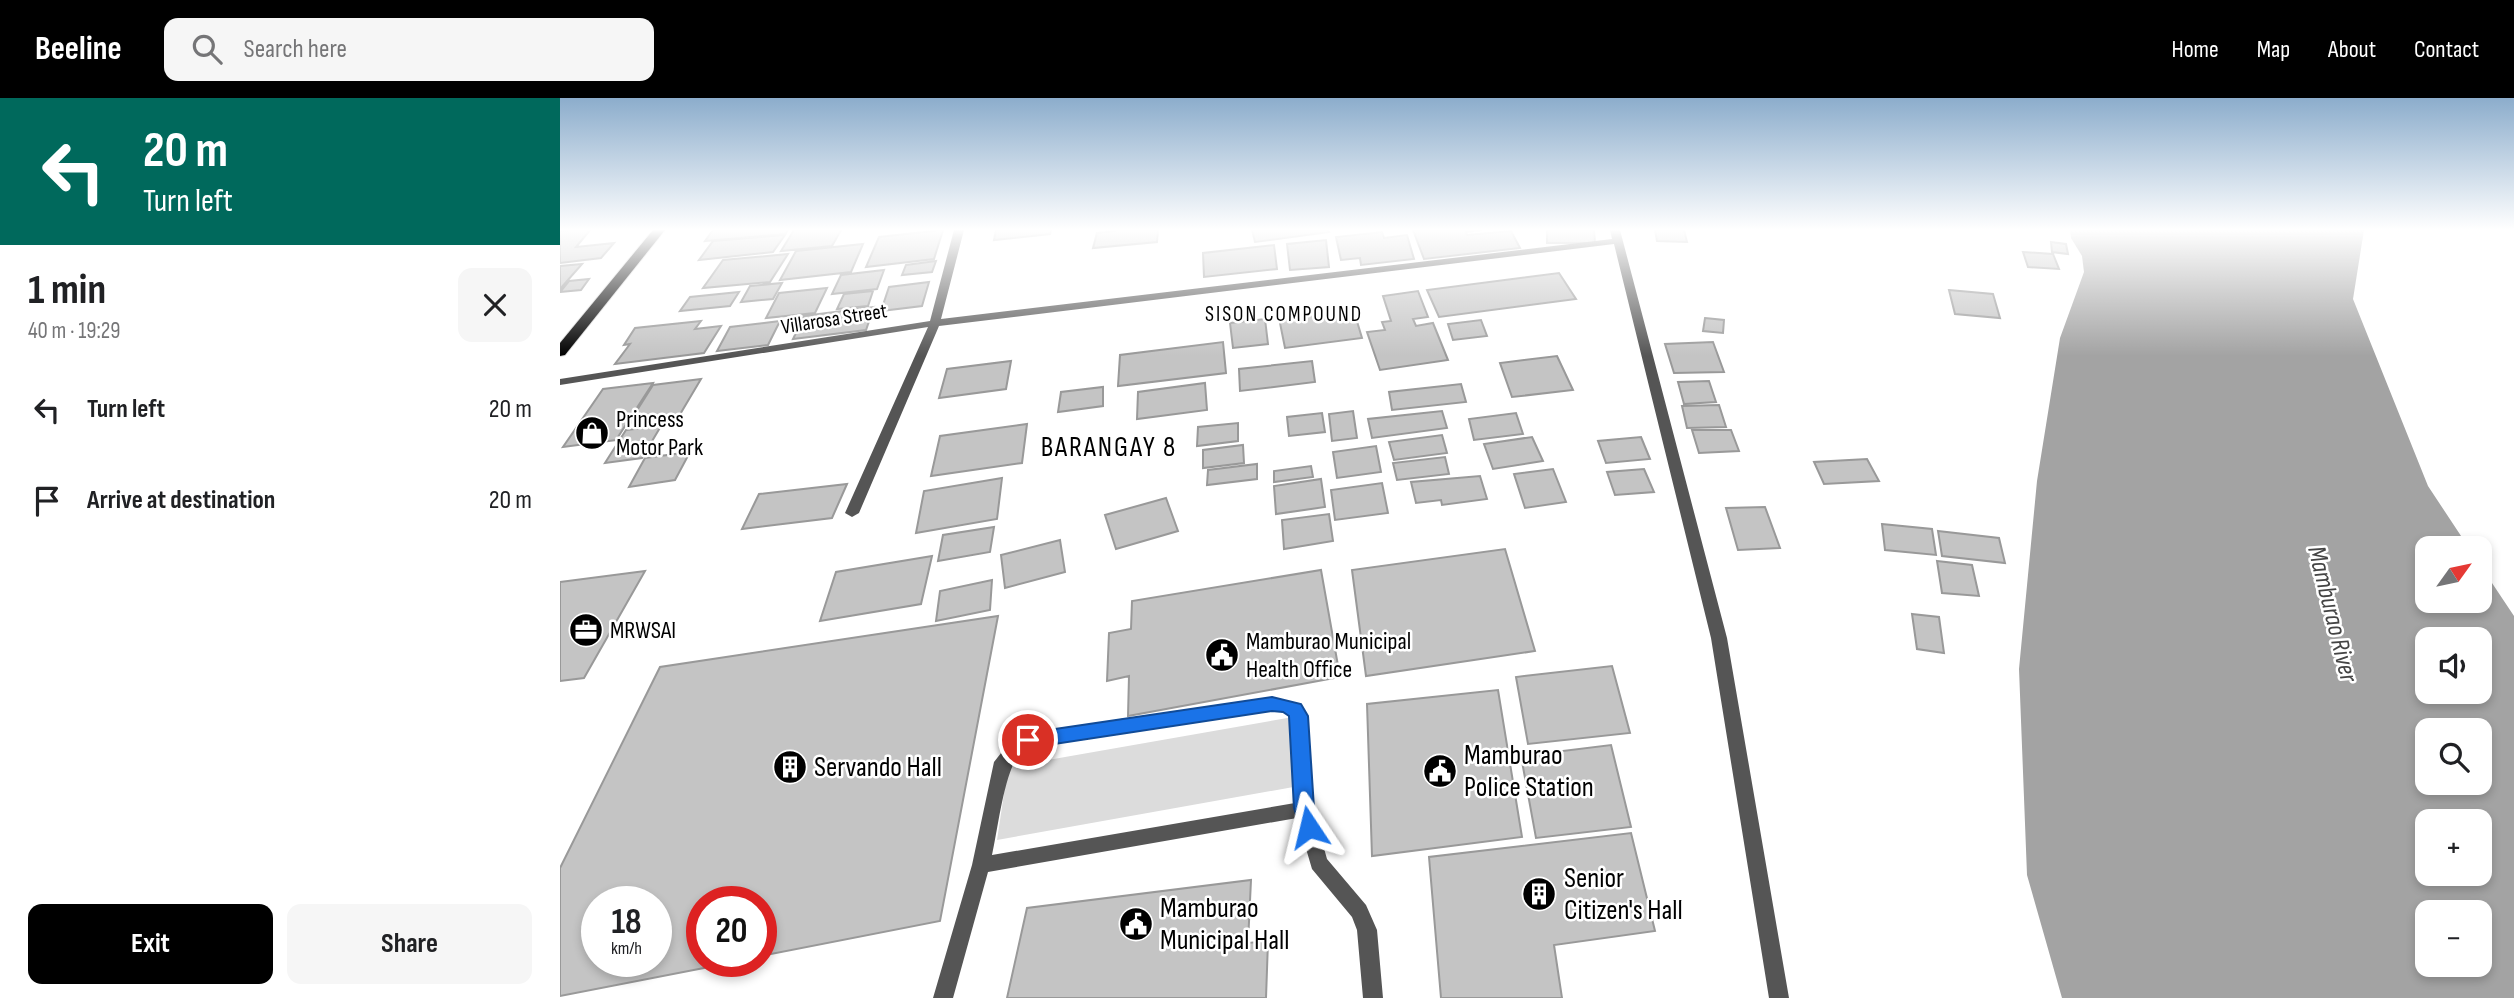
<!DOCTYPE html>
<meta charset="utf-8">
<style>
:root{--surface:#fff;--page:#f6f6f6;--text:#202124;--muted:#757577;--accent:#000}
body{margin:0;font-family:"Sofia Sans Condensed",sans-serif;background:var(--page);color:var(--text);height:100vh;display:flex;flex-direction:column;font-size:26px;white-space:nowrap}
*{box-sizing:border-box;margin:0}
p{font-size:23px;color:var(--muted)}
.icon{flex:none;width:38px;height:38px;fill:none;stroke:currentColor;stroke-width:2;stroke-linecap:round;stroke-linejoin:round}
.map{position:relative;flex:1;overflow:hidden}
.panel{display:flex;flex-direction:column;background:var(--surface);width:560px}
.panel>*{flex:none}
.banner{background:#00695c;color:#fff;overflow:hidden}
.needle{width:46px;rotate:57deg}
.tools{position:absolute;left:1855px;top:438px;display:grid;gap:14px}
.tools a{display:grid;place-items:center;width:77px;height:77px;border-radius:14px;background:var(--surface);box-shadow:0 4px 10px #0003;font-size:35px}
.speed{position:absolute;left:21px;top:788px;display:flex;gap:14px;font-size:35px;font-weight:700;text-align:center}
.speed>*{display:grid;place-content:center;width:91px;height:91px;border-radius:50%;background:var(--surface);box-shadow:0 4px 10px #0003;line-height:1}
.speed small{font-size:18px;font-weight:400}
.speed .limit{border:10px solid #d22;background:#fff;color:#111}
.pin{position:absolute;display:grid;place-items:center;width:60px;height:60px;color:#fff;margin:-30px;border:4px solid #fff;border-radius:50%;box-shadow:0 2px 7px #0007}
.me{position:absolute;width:77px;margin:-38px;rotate:350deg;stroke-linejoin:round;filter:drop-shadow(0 0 5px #0008)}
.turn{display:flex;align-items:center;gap:24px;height:147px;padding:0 28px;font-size:32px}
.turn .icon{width:91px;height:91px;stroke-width:2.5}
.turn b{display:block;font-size:49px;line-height:60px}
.round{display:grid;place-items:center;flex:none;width:74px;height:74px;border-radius:14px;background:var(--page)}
.summary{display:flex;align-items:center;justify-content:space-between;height:119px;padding:0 28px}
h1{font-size:42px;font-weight:700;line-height:52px}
.action{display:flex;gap:14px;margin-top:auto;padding:14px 28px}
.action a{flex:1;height:80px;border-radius:14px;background:var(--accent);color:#fff;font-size:28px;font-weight:700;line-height:80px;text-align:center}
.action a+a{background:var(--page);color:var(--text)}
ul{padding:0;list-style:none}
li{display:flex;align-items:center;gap:21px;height:91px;padding:0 28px}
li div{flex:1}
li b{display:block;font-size:26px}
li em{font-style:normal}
header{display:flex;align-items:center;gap:42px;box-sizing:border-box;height:98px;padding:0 35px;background:var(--accent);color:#fff}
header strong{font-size:33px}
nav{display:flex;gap:38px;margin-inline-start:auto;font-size:24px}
.search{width:490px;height:63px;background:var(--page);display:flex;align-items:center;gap:18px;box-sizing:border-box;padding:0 24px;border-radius:14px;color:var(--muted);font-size:26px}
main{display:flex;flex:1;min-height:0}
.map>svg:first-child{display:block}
.green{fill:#dcdcdc}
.water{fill:#a3a3a3;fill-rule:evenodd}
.building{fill:#c4c4c4;stroke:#999;stroke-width:2;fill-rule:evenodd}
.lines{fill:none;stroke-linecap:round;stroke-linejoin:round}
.primary-casing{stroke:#dbdbdb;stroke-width:2}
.service{fill:#555;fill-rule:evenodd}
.minor{fill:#555;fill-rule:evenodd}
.primary{fill:#000;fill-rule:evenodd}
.route{fill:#1a73e8;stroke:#114b97;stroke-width:2}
.labels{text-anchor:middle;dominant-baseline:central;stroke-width:5;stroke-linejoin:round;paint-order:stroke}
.far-neighbourhood-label{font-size:21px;letter-spacing:2px;fill:#000;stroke:#fff}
.far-street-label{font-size:21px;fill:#000;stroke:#fff}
.poi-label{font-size:24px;fill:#000;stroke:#fff;text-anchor:start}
.water-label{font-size:26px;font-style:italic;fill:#444;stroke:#fff}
.quarter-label{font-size:28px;letter-spacing:2px;fill:#000;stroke:#fff}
.near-poi-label{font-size:28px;fill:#000;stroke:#fff;text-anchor:start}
</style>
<header>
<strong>Beeline</strong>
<div class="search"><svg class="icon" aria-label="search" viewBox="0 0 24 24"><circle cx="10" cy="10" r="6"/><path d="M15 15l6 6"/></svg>Search here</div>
<nav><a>Home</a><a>Map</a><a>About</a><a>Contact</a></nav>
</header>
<main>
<section class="panel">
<div class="banner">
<div class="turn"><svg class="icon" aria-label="left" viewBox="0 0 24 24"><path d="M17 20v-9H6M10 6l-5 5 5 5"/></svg><div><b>20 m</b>Turn left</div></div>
</div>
<div class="summary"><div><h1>1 min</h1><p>40 m · 19:29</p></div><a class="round"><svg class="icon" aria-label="close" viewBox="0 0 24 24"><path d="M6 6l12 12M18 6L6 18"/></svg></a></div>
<ul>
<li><svg class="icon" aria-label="left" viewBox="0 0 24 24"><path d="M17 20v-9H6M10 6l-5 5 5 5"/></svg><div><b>Turn left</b></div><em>20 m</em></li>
<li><svg class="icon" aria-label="arrive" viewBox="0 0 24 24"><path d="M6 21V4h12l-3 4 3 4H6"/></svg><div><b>Arrive at destination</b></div><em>20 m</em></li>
</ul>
<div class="action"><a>Exit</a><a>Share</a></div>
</section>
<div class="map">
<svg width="1954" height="900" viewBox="0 0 1954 900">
<rect width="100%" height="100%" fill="#fff"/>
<!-- green -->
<path class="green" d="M 733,619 L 739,688 L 437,742 L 448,669 Z"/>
<!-- water -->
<path class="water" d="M 1510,132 L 1804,132 L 1793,201 L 1868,388 L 1909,450 L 1867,450 L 1867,502 L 1920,502 L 1920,467 L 1954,518 L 1954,900 L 1502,900 L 1467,777 L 1459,571 L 1477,383 L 1500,240 L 1524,174 L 1522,158 L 1511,140 ZM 1867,541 L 1920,541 L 1920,593 L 1867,593 ZM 1867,632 L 1920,632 L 1920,684 L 1867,684 ZM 1867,723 L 1920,723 L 1920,775 L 1867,775 ZM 1867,814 L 1920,814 L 1920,866 L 1867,866 Z"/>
<!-- building -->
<path class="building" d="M 30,132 L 16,149 L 54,145 L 41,160 L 0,165 L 0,133 Z
M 153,132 L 228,132 L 225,136 L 145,143 Z
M 234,132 L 281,132 L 272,148 L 221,153 Z
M 383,132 L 374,161 L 306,169 L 319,139 Z
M 436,132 L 491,132 L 490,136 L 434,142 Z
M 563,132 L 598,132 L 597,144 L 533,150 L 537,135 Z
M 692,132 L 768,132 L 769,134 L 695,144 Z
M 853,132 L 922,132 L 906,134 L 907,137 L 951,133 L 960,150 L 864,161 Z
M 987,132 L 1034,132 L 1035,145 L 987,145 Z
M 1095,132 L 1124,132 L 1127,144 L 1097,143 Z
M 822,134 L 824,140 L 847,137 L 854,161 L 801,167 L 800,160 L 781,162 L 776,139 Z
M 225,137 L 213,154 L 139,162 L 153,143 Z
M 766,142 L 769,169 L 730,172 L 727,146 Z
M 1491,144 L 1506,146 L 1508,156 L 1492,154 Z
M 303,146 L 291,174 L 220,182 L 236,153 Z
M 714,147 L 717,171 L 644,179 L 643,155 Z
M 1463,154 L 1493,156 L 1499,171 L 1468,169 Z
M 228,156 L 210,184 L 143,190 L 163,162 Z
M 376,163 L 372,174 L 342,177 L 346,167 Z
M 22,166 L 0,191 L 0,168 Z
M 324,172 L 317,191 L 272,196 L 281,177 Z
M 999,175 L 1016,201 L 879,219 L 867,192 Z
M 29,181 L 21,192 L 0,194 L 9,183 Z
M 369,184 L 362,208 L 321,213 L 329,189 Z
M 222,185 L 213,201 L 181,204 L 190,188 Z
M 267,190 L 255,215 L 206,220 L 219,195 Z
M 1389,192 L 1433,196 L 1440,220 L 1395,216 Z
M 313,193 L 308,208 L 277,211 L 284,196 Z
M 858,193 L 868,219 L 853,221 L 856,228 L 873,225 L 888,262 L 820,272 L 807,234 L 825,232 L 822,224 L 831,223 L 823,198 Z
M 179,194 L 170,208 L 120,213 L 130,199 Z
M 314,209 L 306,232 L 233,241 L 244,218 Z
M 793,210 L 802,240 L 725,250 L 719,220 Z
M 1145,220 L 1164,222 L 1163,235 L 1143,233 Z
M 705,221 L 708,246 L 673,250 L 670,225 Z
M 921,222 L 927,238 L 893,242 L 888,226 Z
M 141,223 L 135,231 L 161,228 L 144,255 L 55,266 L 70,246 L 64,247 L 75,230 Z
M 220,223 L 208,247 L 157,253 L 170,229 Z
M 663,244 L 666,275 L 558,288 L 560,257 Z
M 1153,244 L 1164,274 L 1114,275 L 1105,246 Z
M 997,258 L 1013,292 L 952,299 L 940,265 Z
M 451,263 L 446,291 L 379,300 L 387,271 Z
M 752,263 L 755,284 L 680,293 L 679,271 Z
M 141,281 L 119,318 L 69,325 L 93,287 Z
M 1149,283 L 1156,304 L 1124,306 L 1118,284 Z
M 93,285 L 56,342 L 3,349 L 43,291 Z
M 645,285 L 647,312 L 577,321 L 578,294 Z
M 901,286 L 906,304 L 832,312 L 829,294 Z
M 543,289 L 543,308 L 498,314 L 501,294 Z
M 1159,307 L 1166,329 L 1127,330 L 1122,308 Z
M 793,313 L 797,340 L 772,343 L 769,316 Z
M 882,313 L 887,330 L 812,340 L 808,321 Z
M 762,315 L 765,334 L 729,338 L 727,319 Z
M 956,315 L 963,336 L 914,342 L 909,321 Z
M 678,325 L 678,343 L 637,348 L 638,329 Z
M 467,326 L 462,365 L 371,378 L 380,338 Z
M 101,328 L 82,360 L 45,365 L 66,332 Z
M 1132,332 L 1171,332 L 1179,353 L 1139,355 Z
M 882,337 L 887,355 L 834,362 L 829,344 Z
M 972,339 L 983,363 L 933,371 L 924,346 Z
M 1081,339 L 1090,361 L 1046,365 L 1038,343 Z
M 683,347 L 684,365 L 643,370 L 643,352 Z
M 816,348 L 821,374 L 777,380 L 773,354 Z
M 130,354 L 115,382 L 69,389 L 85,360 Z
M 885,359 L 889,376 L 837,382 L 833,365 Z
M 1307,361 L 1319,383 L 1264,386 L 1254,364 Z
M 697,366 L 697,381 L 647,387 L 648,372 Z
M 751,368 L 753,379 L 714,384 L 714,373 Z
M 993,371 L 1006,404 L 965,410 L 954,376 Z
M 1084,371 L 1094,394 L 1055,397 L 1047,374 Z
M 920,378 L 927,401 L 882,407 L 881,402 L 856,405 L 851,384 Z
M 442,380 L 437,421 L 356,435 L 364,393 Z
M 761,381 L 765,409 L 716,416 L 714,388 Z
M 822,385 L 828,415 L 775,422 L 771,392 Z
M 287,386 L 272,420 L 182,431 L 199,396 Z
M 606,400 L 618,433 L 556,451 L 545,417 Z
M 1205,409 L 1220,450 L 1178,452 L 1166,410 Z
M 769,416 L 773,443 L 724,451 L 722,422 Z
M 1322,426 L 1372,431 L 1376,457 L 1325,452 Z
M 434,429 L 430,454 L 378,463 L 383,437 Z
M 1378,433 L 1439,440 L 1445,465 L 1382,458 Z
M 500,442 L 505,474 L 445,490 L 441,457 Z
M 945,451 L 975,553 L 806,578 L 792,472 Z
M 372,458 L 361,506 L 260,523 L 276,474 Z
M 1377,463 L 1412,467 L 1419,498 L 1382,495 Z
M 761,472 L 780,579 L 568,618 L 569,578 L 547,583 L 549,535 L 571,531 L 572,503 Z
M 85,473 L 24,580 L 0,583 L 0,484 Z
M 432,482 L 430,512 L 376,523 L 380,493 Z
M 1352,516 L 1379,519 L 1384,555 L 1357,551 Z
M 438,518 L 380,823 L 201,858 L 201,803 L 142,803 L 142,863 L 180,863 L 0,898 L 0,770 L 100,569 ZM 37,803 L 96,803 L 96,863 L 37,863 Z
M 1052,568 L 1070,635 L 968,646 L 956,579 Z
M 938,592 L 962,739 L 812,758 L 807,606 Z
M 1051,647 L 1071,729 L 976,740 L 961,658 Z
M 1071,735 L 1095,833 L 994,847 L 1002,900 L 881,900 L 869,759 Z
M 691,782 L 688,845 L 708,843 L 706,900 L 447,900 L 467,810 Z"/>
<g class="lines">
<!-- primary casing -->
<g class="primary-casing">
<path id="primary" d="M 93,132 L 105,132 L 5,257 L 0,258 L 0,245 Z"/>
</g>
<!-- service -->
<path class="service" d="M 712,600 L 740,607 L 747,618 L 753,711 L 767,761 L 806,807 L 817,832 L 823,900 L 803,900 L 797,832 L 792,819 L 752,771 L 737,720 L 428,774 L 393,900 L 373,900 L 412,767 L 434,664 L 452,641 L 560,621 ZM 712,612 L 729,616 L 731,619 L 735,705 L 432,757 C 438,731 444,674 460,655 C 472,642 680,617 712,612 Z"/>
<!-- minor -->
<path class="minor" d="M 394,132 L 404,132 L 381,221 L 1052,141 L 1050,132 L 1060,132 L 1167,540 L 1229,900 L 1209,900 L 1151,540 L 1054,146 L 379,228 L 299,415 L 292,419 L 285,415 L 368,229 L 0,287 L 0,281 L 370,223 Z"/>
<!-- primary -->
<use href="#primary" class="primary"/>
</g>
<!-- sky -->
<linearGradient id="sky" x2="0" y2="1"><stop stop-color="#8cadcc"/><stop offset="0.51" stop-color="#fff"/><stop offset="1" stop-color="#fff" stop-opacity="0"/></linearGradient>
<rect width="1954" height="258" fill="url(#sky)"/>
<!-- route -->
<path class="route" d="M 712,599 L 741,606 L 748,618 L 754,710 L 759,729 L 756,735 L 749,737 L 742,735 L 734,710 L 729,618 L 723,614 L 712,613 L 468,650 L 462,648 L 459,642 L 462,637 L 468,635 Z"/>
<!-- icons -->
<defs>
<g id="shop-disc" transform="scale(1.75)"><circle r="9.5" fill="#000" stroke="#fff"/><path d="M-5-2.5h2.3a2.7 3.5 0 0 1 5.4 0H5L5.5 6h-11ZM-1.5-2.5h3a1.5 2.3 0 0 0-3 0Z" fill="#fff"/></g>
<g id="office-disc" transform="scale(1.75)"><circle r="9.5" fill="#000" stroke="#fff"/><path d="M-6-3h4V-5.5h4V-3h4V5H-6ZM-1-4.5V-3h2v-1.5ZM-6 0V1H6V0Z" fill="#fff"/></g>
<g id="civic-disc" transform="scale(1.75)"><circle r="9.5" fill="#000" stroke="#fff"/><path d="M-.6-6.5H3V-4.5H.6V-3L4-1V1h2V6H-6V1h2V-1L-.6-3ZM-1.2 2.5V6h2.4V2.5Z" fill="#fff"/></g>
<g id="building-disc" transform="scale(1.75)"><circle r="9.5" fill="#000" stroke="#fff"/><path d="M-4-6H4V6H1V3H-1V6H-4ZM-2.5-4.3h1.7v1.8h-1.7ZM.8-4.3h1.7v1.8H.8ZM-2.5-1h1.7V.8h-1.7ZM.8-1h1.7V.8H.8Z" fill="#fff"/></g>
</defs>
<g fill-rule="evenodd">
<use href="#shop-disc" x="32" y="335"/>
<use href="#office-disc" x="26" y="532"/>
<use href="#civic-disc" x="662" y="557"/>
<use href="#building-disc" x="230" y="669"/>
<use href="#civic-disc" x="880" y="673"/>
<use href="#building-disc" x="979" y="796"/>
<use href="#civic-disc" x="576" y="826"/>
</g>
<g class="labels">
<!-- far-neighbourhood labels -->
<g class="far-neighbourhood-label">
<text x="724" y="216">SISON COMPOUND</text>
</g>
<!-- far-street labels -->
<g class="far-street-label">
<text transform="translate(274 221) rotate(-9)">Villarosa Street</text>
</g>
<!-- poi labels -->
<g class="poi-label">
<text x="56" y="321">Princess<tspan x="56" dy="28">Motor Park</tspan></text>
<text x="50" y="532">MRWSAI</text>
<text x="686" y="543">Mamburao Municipal<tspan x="686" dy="28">Health Office</tspan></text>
</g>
<!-- water labels -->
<g class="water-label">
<text transform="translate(1772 516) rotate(76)">Mamburao River</text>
</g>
<!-- quarter labels -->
<g class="quarter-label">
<text x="549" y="349">BARANGAY 8</text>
</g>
<!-- near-poi labels -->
<g class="near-poi-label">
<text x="904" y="657">Mamburao<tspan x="904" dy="32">Police Station</tspan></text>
<text x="254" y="669">Servando Hall</text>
<text x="1004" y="780">Senior<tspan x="1004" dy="32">Citizen's Hall</tspan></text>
<text x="600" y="810">Mamburao<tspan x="600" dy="32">Municipal Hall</tspan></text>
</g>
</g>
</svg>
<div class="tools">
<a><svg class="needle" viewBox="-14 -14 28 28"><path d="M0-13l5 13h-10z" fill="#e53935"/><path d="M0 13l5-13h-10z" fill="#757577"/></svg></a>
<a><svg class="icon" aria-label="sound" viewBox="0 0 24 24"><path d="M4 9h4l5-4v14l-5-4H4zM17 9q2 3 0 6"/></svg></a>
<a><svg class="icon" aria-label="search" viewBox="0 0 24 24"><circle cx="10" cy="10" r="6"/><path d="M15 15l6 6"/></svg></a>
<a>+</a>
<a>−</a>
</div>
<div class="speed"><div>18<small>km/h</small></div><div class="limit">20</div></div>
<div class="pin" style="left:468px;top:642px;background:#d93025"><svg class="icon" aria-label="arrive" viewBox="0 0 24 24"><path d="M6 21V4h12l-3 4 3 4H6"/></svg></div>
<svg class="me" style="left:749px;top:729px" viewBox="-20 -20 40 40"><path d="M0-17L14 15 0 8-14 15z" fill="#1a73e8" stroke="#fff" stroke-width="4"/></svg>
</div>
</main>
